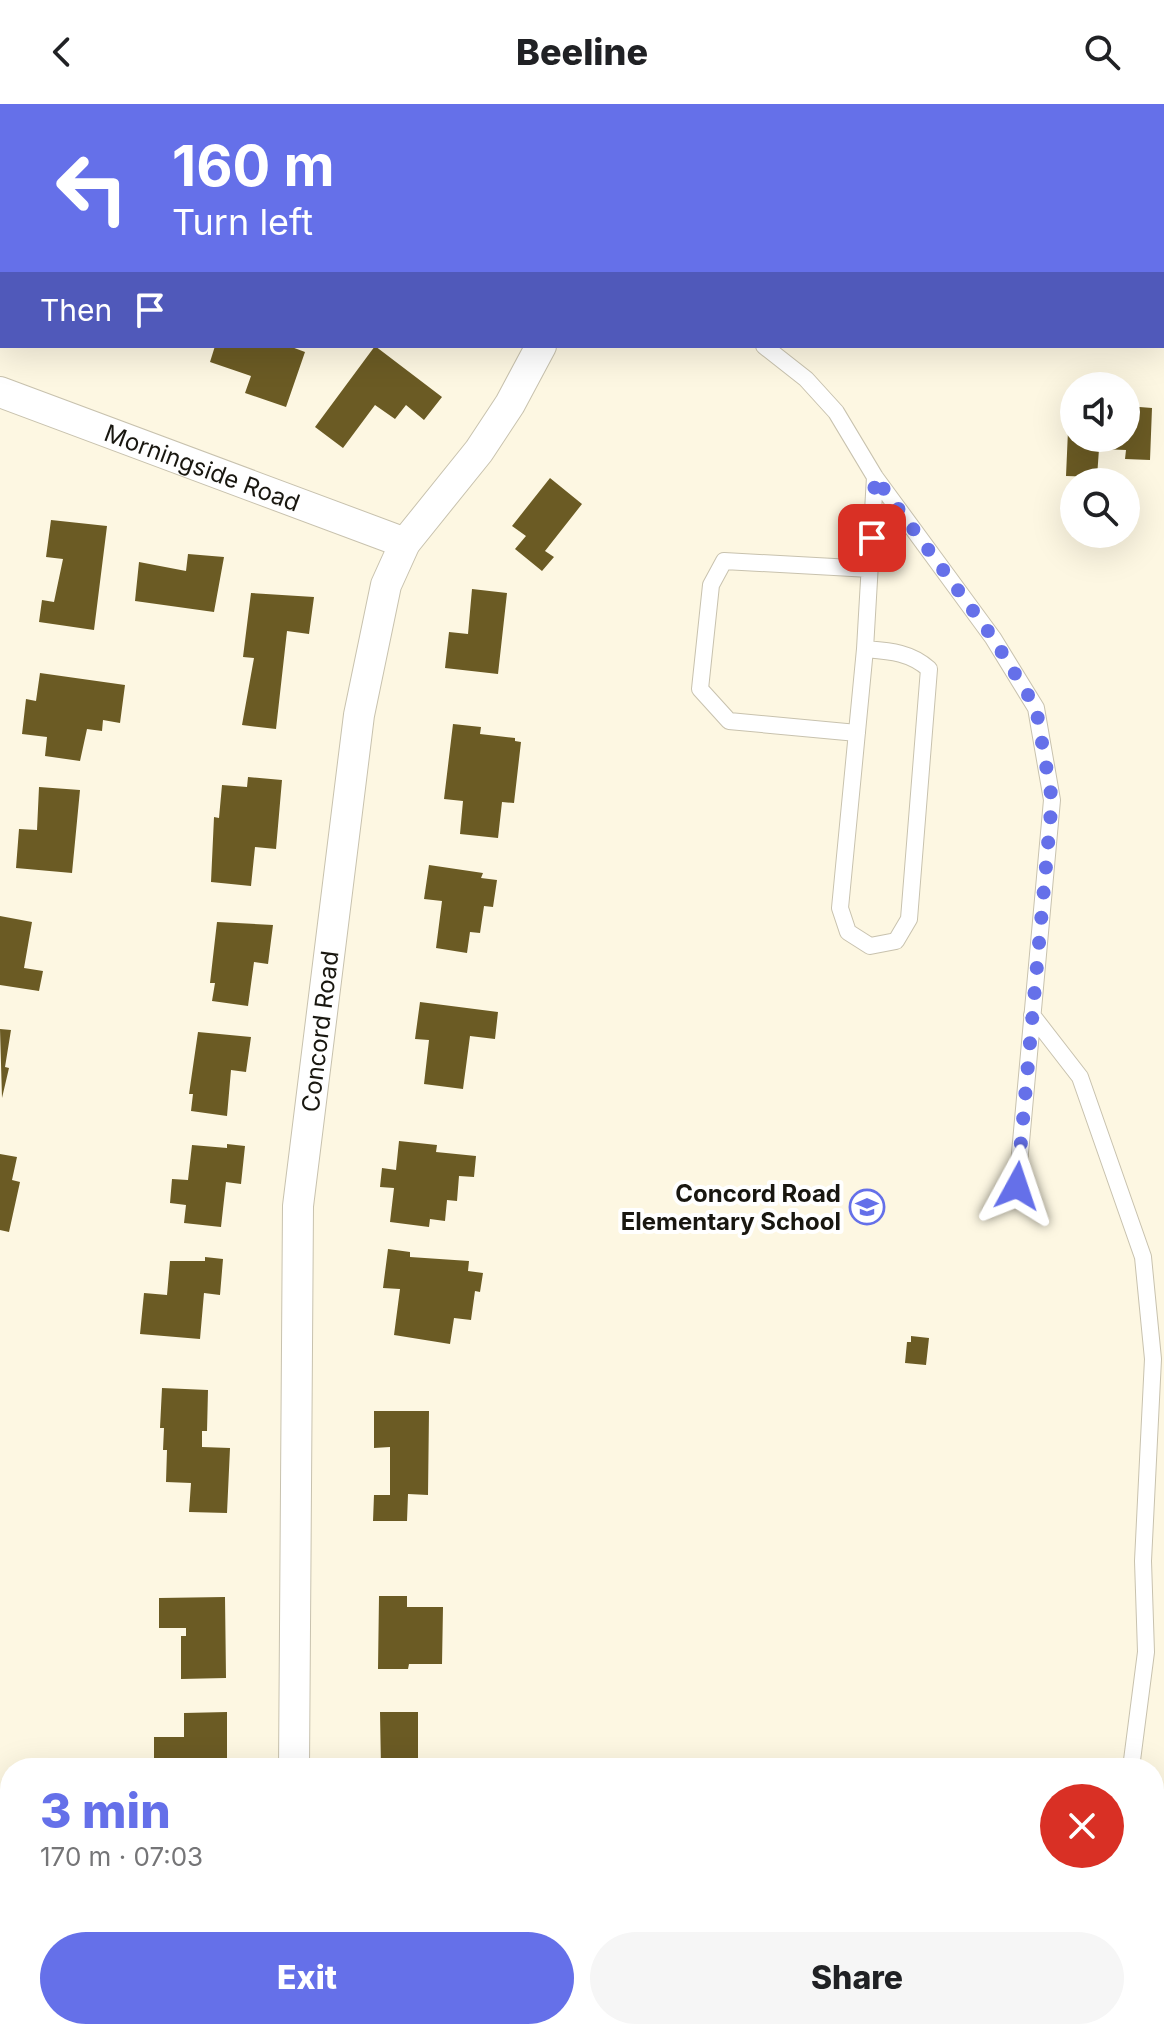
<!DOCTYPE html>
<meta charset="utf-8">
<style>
:root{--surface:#fff;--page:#f6f6f6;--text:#202124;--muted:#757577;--accent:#6570e9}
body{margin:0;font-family:Inter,sans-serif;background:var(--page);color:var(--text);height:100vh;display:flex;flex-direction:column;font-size:30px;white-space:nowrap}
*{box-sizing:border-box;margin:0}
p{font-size:26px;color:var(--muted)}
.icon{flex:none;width:44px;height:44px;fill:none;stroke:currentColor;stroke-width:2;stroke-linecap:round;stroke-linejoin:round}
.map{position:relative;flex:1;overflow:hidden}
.drawer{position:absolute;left:0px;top:1654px;width:1164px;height:282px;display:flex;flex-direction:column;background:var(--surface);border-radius:32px 32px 0 0;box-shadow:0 8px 32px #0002}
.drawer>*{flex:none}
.top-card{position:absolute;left:0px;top:0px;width:1164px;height:244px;box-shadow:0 8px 32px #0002;background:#6570e9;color:#fff;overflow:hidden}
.controls{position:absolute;left:1060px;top:268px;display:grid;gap:16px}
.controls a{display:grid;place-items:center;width:80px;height:80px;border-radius:50%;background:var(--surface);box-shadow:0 8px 32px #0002;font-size:40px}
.pin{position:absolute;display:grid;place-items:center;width:68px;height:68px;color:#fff;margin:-34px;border-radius:16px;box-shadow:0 4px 12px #0006}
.me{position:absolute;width:88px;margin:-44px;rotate:5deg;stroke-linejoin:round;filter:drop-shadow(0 0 6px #0008)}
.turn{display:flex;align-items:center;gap:28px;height:168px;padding:0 40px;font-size:36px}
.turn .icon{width:104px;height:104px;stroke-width:2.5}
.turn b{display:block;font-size:56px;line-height:68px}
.then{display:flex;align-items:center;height:76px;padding:0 40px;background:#0003;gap:16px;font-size:30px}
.round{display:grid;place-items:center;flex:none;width:84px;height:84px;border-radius:42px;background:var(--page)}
.head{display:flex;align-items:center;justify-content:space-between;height:136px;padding:0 40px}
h1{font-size:48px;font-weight:800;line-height:60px;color:var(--accent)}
.button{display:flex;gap:16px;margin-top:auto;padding:16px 40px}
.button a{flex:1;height:92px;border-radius:48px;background:var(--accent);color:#fff;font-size:32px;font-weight:800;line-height:92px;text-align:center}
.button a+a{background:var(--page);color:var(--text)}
header{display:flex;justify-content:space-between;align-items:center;height:104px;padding:0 40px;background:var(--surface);font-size:36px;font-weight:800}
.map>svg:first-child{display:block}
.green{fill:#c2cdfe}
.building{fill:#6b5b24}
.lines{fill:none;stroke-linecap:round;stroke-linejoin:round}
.lane-casing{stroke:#c8c2ae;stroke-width:18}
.street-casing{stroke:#c8c2ae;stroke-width:32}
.secondary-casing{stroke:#c8c2ae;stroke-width:46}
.lane{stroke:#fff;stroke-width:16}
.street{stroke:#fff;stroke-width:30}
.secondary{stroke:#fff;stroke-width:44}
.route{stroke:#6570e9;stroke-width:14;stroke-dasharray:0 25.2}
.labels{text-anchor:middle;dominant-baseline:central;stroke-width:8;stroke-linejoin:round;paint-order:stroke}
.street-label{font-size:24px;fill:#191710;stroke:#fff}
.poi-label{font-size:24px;font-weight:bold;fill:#191710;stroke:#fff;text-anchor:end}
</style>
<header><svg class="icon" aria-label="back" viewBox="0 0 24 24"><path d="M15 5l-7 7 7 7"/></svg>Beeline<svg class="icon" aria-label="search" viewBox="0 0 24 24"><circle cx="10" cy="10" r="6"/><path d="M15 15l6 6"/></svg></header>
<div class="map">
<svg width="1164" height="1935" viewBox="0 0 1164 1935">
<rect width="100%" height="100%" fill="#fdf7e2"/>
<!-- green -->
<path class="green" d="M 795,1926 L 1089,1926 L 1087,1935 L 793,1935 Z"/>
<!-- building -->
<path class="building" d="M 215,242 L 289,242 L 305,248 L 286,303 L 245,289 L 251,272 L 210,258 Z
M 375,242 L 442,293 L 424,316 L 406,301 L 395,315 L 375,301 L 343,344 L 315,323 Z
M 1127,302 L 1152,304 L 1150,356 L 1125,355 L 1126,346 L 1099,345 L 1097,373 L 1066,372 L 1069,304 L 1074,304 L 1074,334 L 1126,334 Z
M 550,374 L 582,400 L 545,447 L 554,453 L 542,467 L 515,445 L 526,432 L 512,422 Z
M 51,416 L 107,422 L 94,526 L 39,518 L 42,496 L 54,498 L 63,455 L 46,453 Z
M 188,450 L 224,453 L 214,508 L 135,497 L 139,458 L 186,467 Z
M 472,485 L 507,489 L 498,570 L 445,564 L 449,528 L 468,530 Z
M 251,489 L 314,493 L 309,530 L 287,527 L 276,625 L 242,621 L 254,554 L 243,553 Z
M 40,569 L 125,581 L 120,619 L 103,616 L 102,627 L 87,625 L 80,657 L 45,652 L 47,633 L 22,630 L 26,595 L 36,597 Z
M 453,620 L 481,623 L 480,630 L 515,634 L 515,637 L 521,638 L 514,699 L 502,698 L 498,734 L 460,730 L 463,697 L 444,695 Z
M 248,673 L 282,676 L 276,745 L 255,743 L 251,782 L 211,778 L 214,713 L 219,714 L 222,681 L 247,683 Z
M 39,683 L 80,686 L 72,769 L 16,764 L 19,725 L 37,726 Z
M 429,761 L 483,769 L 481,774 L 497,776 L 493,803 L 484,802 L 480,829 L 470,828 L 467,849 L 436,844 L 442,797 L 424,795 Z
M 0,812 L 32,818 L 24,864 L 43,867 L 39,887 L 0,881 Z
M 217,818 L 273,821 L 268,860 L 254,858 L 248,902 L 212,897 L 215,879 L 210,879 Z
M 420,898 L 498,908 L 495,935 L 470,932 L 463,985 L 424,980 L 429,936 L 415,935 Z
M 0,925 L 11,926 L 5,963 L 9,964 L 2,994 Z
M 198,928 L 251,933 L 246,968 L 231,966 L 227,1012 L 191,1007 L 193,990 L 189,990 Z
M 399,1037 L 437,1041 L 436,1048 L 476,1052 L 474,1073 L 459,1072 L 457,1097 L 447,1096 L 445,1117 L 430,1115 L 429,1123 L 390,1118 L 394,1084 L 380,1083 L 382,1064 L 396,1066 Z
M 227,1040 L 245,1042 L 241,1080 L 226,1078 L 221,1123 L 184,1119 L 186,1101 L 170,1099 L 172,1075 L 188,1076 L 192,1041 L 227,1044 Z
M 0,1050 L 17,1053 L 12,1076 L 20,1078 L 9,1128 L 0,1126 Z
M 388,1145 L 410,1148 L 410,1153 L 469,1157 L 468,1167 L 483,1169 L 480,1188 L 475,1187 L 471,1216 L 454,1214 L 450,1240 L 394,1231 L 400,1185 L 383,1184 Z
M 205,1153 L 223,1155 L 220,1191 L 204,1189 L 200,1235 L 140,1230 L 144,1189 L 167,1191 L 170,1157 L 205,1157 Z
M 911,1232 L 929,1234 L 926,1261 L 905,1259 L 907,1238 L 911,1238 Z
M 162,1284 L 208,1286 L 207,1327 L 202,1327 L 202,1343 L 230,1344 L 227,1409 L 189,1408 L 191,1379 L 166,1378 L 167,1346 L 163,1346 L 164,1324 L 160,1324 Z
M 374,1307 L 429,1307 L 428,1391 L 408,1390 L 407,1417 L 373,1417 L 374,1391 L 390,1391 L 390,1343 L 374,1344 Z
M 379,1492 L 407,1492 L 407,1503 L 443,1503 L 442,1560 L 409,1560 L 408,1565 L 378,1565 Z
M 225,1493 L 226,1574 L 181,1575 L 181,1532 L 186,1532 L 186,1524 L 159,1524 L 159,1494 Z
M 227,1608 L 227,1664 L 154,1664 L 154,1633 L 184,1633 L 184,1609 Z
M 380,1608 L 418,1608 L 418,1664 L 381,1664 Z"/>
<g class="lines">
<!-- lane casing -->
<g class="lane-casing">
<path id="lane" d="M 764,242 L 806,275 L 836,308 L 875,373 L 993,534 L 1036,604 L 1052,696 L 1017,1082
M 865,545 C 889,547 910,548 929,565 L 909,815 L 896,837 L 870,842 L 848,828 L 840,804 L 865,545 L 875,373
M 857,629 L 729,617 L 700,585 L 711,481 L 724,457 L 870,465
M 1032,911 L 1080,973 L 1143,1153 L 1153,1255 L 1143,1457 L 1146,1548 L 1131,1664"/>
</g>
<!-- street casing -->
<g class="street-casing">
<g id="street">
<path id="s1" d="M 0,288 L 405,439"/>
<path id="s2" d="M 294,1664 L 298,1102 L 359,611 L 386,481 L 405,439 L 479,347 L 510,300 L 541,242"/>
<path d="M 292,1935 L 292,1926"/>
</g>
</g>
<!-- secondary casing -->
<g class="secondary-casing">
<path id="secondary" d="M 322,0 L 327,2
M 649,2 L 651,0
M 688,2 L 690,0"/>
</g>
<!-- lane -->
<use href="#lane" class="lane"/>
<!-- street -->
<use href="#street" class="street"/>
<!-- secondary -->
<use href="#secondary" class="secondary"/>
</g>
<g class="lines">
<!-- route -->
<path class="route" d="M 872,434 L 875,373 L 993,534 L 1036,604 L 1052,696 L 1017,1082"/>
</g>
<!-- icons -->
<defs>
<g id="school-ring" transform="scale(1.8)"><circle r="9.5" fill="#fff" stroke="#6570e9" stroke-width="1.5"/><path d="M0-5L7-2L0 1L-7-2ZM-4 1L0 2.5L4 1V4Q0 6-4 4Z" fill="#6570e9"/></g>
</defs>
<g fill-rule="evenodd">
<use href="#school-ring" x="867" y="1103"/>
</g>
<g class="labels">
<!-- street labels -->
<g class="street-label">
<text stroke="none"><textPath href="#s1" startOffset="216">Morningside Road</textPath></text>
<text stroke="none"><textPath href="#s2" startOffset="738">Concord Road</textPath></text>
</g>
<!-- poi labels -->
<g class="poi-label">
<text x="841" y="1089">Concord Road<tspan x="841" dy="28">Elementary School</tspan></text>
</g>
</g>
</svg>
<div class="controls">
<a><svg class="icon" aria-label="sound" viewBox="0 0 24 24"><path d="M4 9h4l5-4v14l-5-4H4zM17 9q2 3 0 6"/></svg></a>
<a><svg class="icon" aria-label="search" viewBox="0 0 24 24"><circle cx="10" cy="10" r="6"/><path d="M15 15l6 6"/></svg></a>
</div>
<div class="pin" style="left:872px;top:434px;background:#d93025"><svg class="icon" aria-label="arrive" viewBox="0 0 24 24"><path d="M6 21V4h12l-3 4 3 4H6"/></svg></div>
<svg class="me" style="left:1017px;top:1082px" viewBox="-20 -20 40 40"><path d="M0-17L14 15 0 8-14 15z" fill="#6570e9" stroke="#fff" stroke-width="4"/></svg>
<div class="top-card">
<div class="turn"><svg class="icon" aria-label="left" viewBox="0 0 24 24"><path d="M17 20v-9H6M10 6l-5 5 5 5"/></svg><div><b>160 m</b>Turn left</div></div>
<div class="then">Then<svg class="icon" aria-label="arrive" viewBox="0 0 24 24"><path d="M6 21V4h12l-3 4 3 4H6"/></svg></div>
</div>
<section class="drawer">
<div class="head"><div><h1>3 min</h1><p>170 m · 07:03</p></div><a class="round" style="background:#d93025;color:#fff"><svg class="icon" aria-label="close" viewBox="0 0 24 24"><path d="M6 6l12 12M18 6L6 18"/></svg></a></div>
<div class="button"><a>Exit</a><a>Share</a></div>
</section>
</div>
